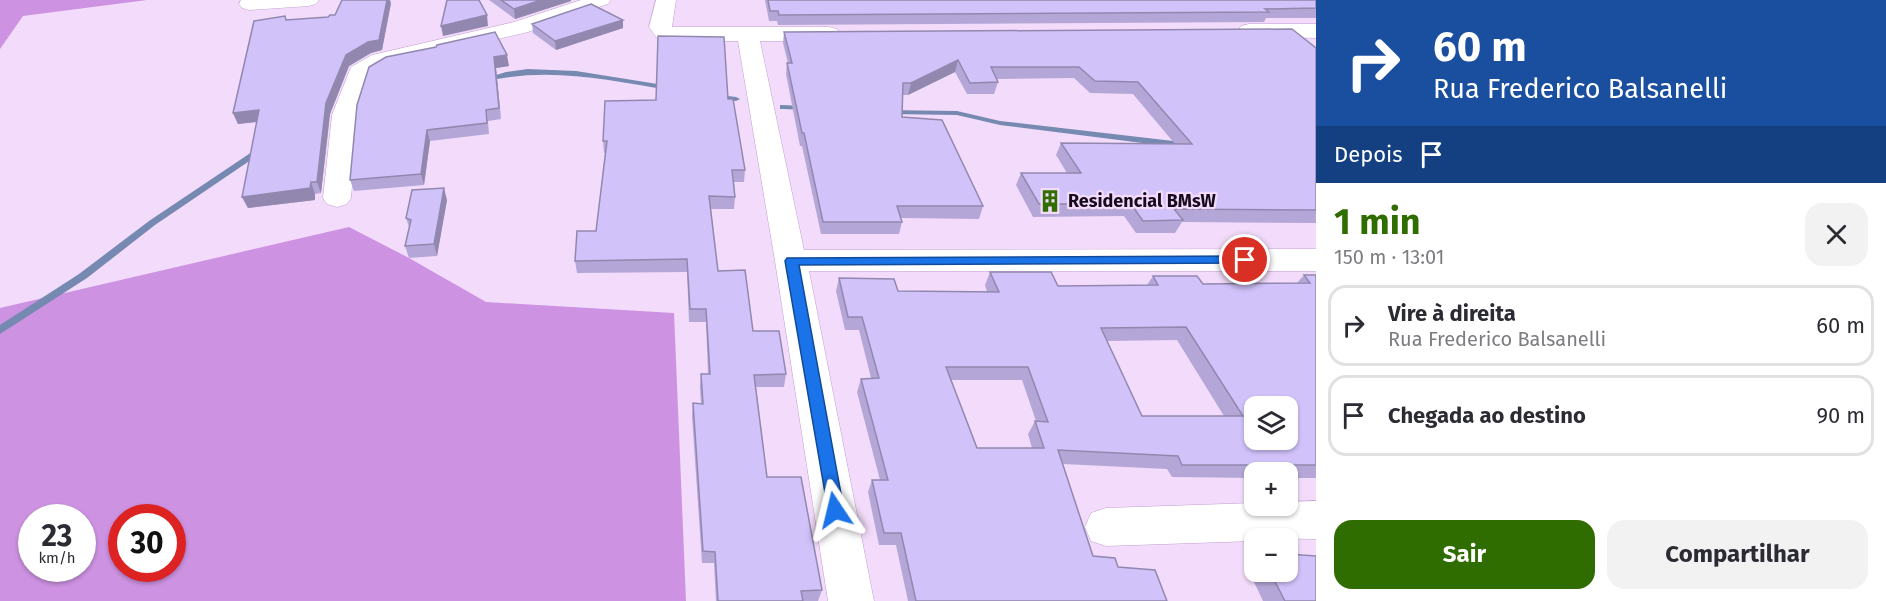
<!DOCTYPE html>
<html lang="pt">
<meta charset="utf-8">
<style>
:root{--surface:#fff;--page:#f2f2f3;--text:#2b2b33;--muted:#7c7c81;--line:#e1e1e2;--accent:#306d00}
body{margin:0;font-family:"Fira Sans",sans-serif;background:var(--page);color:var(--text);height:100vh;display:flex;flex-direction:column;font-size:22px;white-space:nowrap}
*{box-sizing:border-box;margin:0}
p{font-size:20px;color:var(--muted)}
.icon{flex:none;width:33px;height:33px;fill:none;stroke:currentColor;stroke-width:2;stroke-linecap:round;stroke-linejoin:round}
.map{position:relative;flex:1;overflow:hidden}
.drawer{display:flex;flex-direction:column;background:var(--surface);width:570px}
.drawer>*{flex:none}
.banner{background:#1a4fa0;color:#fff;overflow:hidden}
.tools{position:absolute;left:1244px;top:396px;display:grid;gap:12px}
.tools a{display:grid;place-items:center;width:54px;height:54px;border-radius:12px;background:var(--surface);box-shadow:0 2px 4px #0004;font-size:30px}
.speed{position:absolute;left:18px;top:504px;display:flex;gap:12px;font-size:30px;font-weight:700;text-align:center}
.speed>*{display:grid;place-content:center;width:78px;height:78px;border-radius:50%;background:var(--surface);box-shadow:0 2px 4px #0004;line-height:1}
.speed small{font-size:15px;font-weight:400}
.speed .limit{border:9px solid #d22;background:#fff;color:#111}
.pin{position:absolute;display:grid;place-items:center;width:51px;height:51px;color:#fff;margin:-26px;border:3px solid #fff;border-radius:50%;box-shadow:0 2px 6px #0007}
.me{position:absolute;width:66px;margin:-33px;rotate:350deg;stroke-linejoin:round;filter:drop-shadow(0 0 4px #0008)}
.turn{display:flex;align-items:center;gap:21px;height:126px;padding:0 18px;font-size:27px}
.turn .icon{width:78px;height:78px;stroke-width:2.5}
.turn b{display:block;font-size:42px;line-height:51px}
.then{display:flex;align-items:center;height:57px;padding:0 18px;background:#0003;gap:12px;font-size:22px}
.round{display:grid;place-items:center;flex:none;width:63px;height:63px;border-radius:18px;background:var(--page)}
.overview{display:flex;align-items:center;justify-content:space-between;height:102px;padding:0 18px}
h1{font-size:36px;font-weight:700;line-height:45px;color:var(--accent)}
.cta{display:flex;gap:12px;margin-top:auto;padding:12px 18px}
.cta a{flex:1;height:69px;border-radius:18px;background:var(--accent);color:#fff;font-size:24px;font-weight:700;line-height:69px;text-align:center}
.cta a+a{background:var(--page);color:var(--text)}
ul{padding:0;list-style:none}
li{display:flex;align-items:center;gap:18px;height:81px;margin:0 12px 9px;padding:0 6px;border:3px solid var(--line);border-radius:18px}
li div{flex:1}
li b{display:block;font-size:22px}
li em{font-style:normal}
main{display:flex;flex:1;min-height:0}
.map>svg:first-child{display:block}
.forest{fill:#cd92e2;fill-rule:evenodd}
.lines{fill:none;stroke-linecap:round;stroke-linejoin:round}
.stream{fill:#768ab1;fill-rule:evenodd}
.minor-casing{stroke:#c29ed0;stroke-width:1}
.minor{fill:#fff;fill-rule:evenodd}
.wall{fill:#b4a7d7;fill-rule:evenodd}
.shaded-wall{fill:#9288af}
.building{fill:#d1c2fa;stroke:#9288af;stroke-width:1.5;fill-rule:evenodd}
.route{fill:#1a73e8;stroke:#114b97;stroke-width:1.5}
.labels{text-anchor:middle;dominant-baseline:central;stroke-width:4.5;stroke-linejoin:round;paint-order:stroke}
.poi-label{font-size:18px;font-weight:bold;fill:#170a1c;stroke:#f3dcfb;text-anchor:start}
</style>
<main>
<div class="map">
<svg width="1316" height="601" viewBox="0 0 1316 601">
<rect width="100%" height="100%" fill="#f3dcfb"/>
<!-- forest -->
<path class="forest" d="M 0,0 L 147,0 L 23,16 L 0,49 Z
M 349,227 L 409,258 L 486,302 L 674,313 L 686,601 L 0,601 L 0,308 ZM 32,518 L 82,518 L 82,568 L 32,568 ZM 122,518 L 172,518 L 172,568 L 122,568 Z"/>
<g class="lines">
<!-- stream -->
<path class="stream" d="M 528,69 L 576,71 L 670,86 L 674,88 L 670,90 C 605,80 549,66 484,82 L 480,80 L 506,72 Z
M 711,94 L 736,97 L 740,99 L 736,101 L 714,98 L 711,98 Z
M 780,105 L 807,106 L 811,108 L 807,110 L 783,109 L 780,109 Z
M 885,110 L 957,111 L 1000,121 L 1182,142 L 1186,145 L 1182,148 L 1000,125 L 957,115 L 888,114 L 885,114 Z
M 261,146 L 265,149 L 264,151 L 155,225 L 87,278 L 0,334 L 0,325 L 79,274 L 149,221 Z"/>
<!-- minor casing -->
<g class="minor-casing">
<path id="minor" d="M 241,0 L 319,0 L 316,4 L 309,6 L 249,10 L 242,8 L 239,4 Z
M 581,0 L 611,0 L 608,4 L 528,32 L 388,65 L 370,76 L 358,115 L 351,198 L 347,204 L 337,207 L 327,204 L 323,198 L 332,115 L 351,67 L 372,55 L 514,22 Z
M 656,0 L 676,0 L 672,27 L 829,27 L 837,29 L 840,34 L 837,39 L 829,41 L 760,41 L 804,250 L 1316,249 L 1316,271 L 809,271 L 874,601 L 828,601 L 775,261 L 738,41 L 679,42 L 657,38 L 649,27 Z
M 1249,24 L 1316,24 L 1316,38 L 1241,36 L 1238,31 L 1241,26 Z
M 1316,501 L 1316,539 L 1254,538 L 1254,541 L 1106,546 L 1091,541 L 1085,527 L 1091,513 L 1106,508 L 1254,503 L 1254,506 L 1287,506 L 1287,502 Z"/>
</g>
<!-- minor -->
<use href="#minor" class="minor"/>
</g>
<!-- wall -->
<path class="wall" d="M 489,0 L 571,0 L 571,1 L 515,19 Z
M 765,0 L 1316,0 L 1316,18 L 1266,18 L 1264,22 L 778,25 L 777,21 L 769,21 Z
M 391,3 L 382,50 L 371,53 L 349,66 L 330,114 L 321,193 L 315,194 L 315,200 L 248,208 L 242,197 L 257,122 L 238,124 L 233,113 L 285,16 L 287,20 L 328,17 Z
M 532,24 L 623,28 L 556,50 L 533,33 Z
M 784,32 L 1316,48 L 1316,223 L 1182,222 L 1175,233 L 1136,233 L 1124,216 L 1033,217 L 1016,185 L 1021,173 L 1067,173 L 1056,155 L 1061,143 L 1175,144 L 1133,94 L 1090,93 L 1074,78 L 997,79 L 998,82 L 994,94 L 967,94 L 955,72 L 908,95 L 902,95 L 902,117 L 983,206 L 979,219 L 901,218 L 902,222 L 899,234 L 821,234 L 802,146 L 800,146 L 786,74 L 787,63 L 788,63 L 783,43 Z
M 436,47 L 509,66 L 496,68 L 501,119 L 488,121 L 489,134 L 430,141 L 424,185 L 354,191 L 350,180 Z
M 728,99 L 745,170 L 744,182 L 734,182 L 735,197 L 734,209 L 711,209 L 718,271 L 753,331 L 786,374 L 784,387 L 756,387 L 767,477 L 822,590 L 818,601 L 716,601 L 714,563 L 702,563 L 692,416 L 693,403 L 701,404 L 700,387 L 701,374 L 708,374 L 706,322 L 689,322 L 687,272 L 577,273 L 575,261 L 596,231 L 605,153 L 604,153 L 603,141 Z
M 447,200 L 437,256 L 409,258 L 405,246 L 409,227 L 406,218 Z
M 990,272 L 1058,286 L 1147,285 L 1153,276 L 1203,284 L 1297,283 L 1304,275 L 1316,275 L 1316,478 L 1287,478 L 1287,472 L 1254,472 L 1254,478 L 1172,477 L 1167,469 L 1063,464 L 1093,556 L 1118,567 L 1167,601 L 908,601 L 896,545 L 879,545 L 868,492 L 872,480 L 880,480 L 857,392 L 861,379 L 871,378 L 859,330 L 845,330 L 836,291 L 839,278 L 898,291 L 987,292 L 985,285 ZM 1177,340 L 1224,416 L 1142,416 L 1107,341 ZM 951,380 L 1022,380 L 1036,421 L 1035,421 L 1028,434 L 1032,448 L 977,448 Z
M 1254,558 L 1254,572 L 1287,572 L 1316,601 L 1263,601 L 1246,565 Z"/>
<!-- shaded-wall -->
<path class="shaded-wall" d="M 387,0 L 390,0 L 391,3 L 382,50 L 371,53 L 349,66 L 330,114 L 321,193 L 317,182 L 326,103 L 346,55 L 368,42 Z
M 541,0 L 571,0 L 571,1 L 515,19 L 514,9 Z
M 487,15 L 488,26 L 443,36 L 441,26 Z
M 623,20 L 623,28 L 556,50 L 555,41 Z
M 507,55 L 509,66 L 496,68 L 501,119 L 494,57 Z
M 958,60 L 955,72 L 908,95 L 911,83 Z
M 259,110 L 264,121 L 238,124 L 233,113 Z
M 427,130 L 430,141 L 424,185 L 421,174 Z
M 311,182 L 315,194 L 315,200 L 248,208 L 242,197 Z
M 444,188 L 447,200 L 437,256 L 434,244 Z"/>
<!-- building -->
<path class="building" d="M 342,0 L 387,0 L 379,40 L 368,42 L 346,55 L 326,103 L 317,182 L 311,182 L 310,188 L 242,197 L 259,110 L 233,113 L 254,21 L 285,16 L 286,20 L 328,17 L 330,15 L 335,15 Z
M 447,0 L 479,0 L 487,15 L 441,26 Z
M 501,0 L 541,0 L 514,9 Z
M 768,0 L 1316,0 L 1316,8 L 1265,9 L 1269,12 L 779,15 L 778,11 L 770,11 Z
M 591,4 L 623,20 L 555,41 L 532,24 Z
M 1292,29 L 1316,48 L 1316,210 L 1174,209 L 1183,220 L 1143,221 L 1131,204 L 1039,204 L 1021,173 L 1081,173 L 1061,143 L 1192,144 L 1138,82 L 1095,81 L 1079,67 L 991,67 L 998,82 L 970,83 L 958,60 L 911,83 L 903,83 L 902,117 L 942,120 L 983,206 L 897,206 L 902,222 L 823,222 L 804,133 L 802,133 L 787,63 L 792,63 L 784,32 Z
M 495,32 L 507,55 L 494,57 L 499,108 L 486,110 L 487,123 L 427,130 L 421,174 L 350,180 L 357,105 L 369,67 L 386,57 L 436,47 L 437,45 Z
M 658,36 L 724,37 L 728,99 L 733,99 L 745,170 L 732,170 L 735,197 L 709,196 L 718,271 L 745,270 L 753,331 L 779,331 L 786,374 L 754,375 L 767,477 L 801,477 L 822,590 L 801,591 L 803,601 L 718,601 L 715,552 L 703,551 L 693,403 L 703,404 L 701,374 L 710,374 L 706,309 L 690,309 L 687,259 L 575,261 L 577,231 L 596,231 L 607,141 L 603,141 L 605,101 L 656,100 Z
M 444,188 L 434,244 L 405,246 L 411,220 L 406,218 L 412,190 Z
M 990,272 L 1051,272 L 1058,286 L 1158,285 L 1153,276 L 1197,276 L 1203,284 L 1310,283 L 1304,275 L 1316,275 L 1316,465 L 1182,465 L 1178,456 L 1058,450 L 1093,556 L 1115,558 L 1118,567 L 1155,570 L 1167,601 L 916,601 L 901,533 L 884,533 L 872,480 L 888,480 L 861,379 L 879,378 L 862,317 L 848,317 L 839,278 L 894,279 L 898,291 L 999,292 ZM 1186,327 L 1243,416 L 1142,416 L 1101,328 ZM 946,367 L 1028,367 L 1048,422 L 1035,421 L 1044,448 L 977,448 ZM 1254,406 L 1287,406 L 1287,440 L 1254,440 Z
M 1287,554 L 1316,556 L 1316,601 L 1285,601 L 1270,572 L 1287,572 Z"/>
<!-- route -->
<path class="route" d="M 1245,256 L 1251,260 L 1249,263 L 799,265 L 844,510 L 841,516 L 835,518 L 829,516 L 785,261 L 787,258 Z"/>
<!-- icons -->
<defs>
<g id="building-bare" transform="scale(1.8)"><path d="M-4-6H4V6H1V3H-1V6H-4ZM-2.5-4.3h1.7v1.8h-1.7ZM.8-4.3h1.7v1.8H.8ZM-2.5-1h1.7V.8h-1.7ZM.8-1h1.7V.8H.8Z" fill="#306d00" stroke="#f3dcfb" stroke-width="2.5" paint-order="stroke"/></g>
</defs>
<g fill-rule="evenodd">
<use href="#building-bare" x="1050" y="201"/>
</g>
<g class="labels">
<!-- poi labels -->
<g class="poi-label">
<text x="1068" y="201">Residencial BMsW</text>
</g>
</g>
</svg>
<div class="tools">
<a><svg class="icon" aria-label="layers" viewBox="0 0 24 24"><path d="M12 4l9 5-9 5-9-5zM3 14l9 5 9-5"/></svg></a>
<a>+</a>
<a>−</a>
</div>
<div class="speed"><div>23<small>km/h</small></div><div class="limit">30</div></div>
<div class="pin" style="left:1245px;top:260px;background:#d93025"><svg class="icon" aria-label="arrive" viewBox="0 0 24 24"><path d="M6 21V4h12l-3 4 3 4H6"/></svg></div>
<svg class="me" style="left:835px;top:510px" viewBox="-20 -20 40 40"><path d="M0-17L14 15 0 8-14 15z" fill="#1a73e8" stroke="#fff" stroke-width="4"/></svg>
</div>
<section class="drawer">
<div class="banner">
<div class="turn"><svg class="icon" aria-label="right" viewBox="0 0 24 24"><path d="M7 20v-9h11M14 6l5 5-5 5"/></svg><div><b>60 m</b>Rua Frederico Balsanelli</div></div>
<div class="then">Depois<svg class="icon" aria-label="arrive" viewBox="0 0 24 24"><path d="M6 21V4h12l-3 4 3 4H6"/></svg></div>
</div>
<div class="overview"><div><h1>1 min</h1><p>150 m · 13:01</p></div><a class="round"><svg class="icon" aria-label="close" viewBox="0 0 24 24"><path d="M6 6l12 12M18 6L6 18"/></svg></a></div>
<ul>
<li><svg class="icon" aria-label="right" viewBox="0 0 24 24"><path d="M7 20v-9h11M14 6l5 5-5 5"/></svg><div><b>Vire à direita</b><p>Rua Frederico Balsanelli</p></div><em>60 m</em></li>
<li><svg class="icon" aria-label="arrive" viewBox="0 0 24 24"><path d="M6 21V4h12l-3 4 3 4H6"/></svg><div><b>Chegada ao destino</b></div><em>90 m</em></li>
</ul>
<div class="cta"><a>Sair</a><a>Compartilhar</a></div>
</section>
</main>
